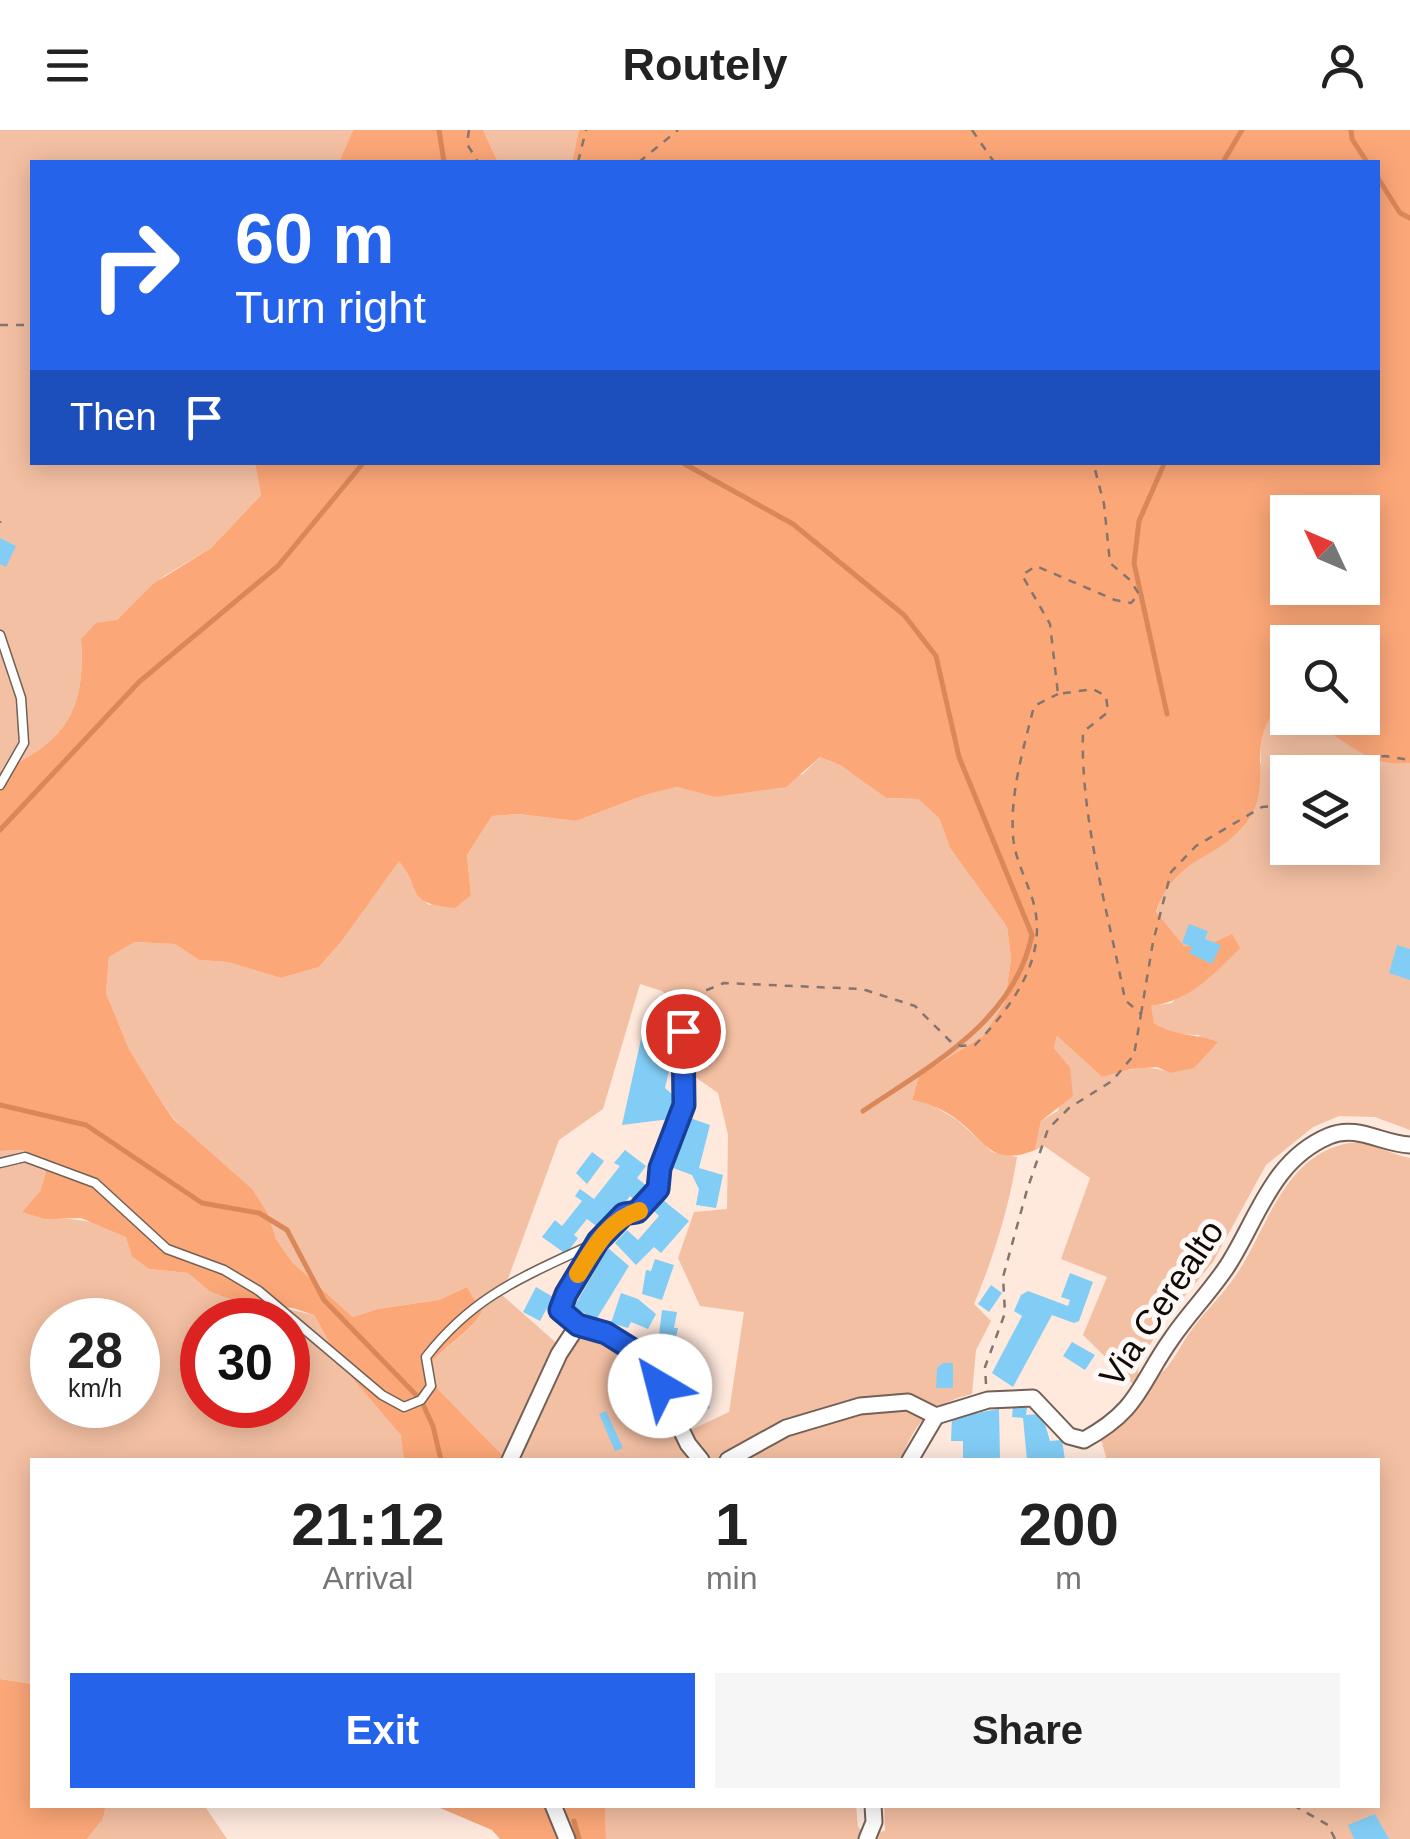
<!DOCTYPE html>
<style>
:root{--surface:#fff;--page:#f6f6f6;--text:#222;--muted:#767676;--accent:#2563eb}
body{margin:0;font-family:Arial,sans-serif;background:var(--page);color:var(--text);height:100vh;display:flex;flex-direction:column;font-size:38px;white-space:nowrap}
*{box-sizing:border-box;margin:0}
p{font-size:32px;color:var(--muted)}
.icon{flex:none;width:55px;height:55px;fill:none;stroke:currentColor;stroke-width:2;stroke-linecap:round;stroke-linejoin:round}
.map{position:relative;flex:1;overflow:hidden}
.side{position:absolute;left:30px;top:1328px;width:1350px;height:350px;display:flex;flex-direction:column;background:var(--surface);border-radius:0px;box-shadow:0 5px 25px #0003}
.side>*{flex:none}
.hud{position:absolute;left:30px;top:30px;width:1350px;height:305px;border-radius:0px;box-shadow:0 5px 25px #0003;background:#2563eb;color:#fff;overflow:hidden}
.needle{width:65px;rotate:314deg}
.fabs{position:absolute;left:1270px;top:365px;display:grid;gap:20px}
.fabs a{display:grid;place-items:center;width:110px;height:110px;border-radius:0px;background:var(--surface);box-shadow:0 5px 25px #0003;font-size:50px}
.speed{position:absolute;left:30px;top:1168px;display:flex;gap:20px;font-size:50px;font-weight:700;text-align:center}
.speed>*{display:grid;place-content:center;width:130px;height:130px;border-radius:50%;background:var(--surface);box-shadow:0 5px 25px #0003;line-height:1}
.speed small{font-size:25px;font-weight:400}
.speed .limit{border:15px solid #d22;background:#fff;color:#111}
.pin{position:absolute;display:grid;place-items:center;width:85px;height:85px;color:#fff;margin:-42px;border:5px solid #fff;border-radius:50%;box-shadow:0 2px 10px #0007}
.me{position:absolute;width:110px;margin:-55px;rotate:323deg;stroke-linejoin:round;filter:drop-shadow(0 0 8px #0008)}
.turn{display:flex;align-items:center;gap:35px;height:210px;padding:0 40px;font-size:45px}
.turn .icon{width:130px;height:130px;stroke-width:2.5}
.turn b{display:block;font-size:70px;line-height:85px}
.then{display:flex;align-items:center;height:95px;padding:0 40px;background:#0003;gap:20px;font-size:38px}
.eta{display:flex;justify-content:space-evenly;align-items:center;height:170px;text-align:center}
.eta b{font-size:60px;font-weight:700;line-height:70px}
.button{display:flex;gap:20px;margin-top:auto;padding:20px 40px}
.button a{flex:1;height:115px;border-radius:0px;background:var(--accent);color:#fff;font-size:40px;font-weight:700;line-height:115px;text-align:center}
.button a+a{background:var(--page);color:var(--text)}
header{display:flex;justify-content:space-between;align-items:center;height:130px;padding:0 40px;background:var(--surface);font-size:45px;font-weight:700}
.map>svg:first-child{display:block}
.green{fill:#f4c0a3;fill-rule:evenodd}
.forest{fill:#fca778;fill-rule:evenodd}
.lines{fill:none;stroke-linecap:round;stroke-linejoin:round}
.stream{stroke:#da8859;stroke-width:5}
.building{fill:#82cdf6}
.lane-casing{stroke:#736056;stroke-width:11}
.street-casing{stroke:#736056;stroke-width:19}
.path{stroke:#84756e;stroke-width:2.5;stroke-dasharray:8 8;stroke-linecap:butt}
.lane{stroke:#fff;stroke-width:8}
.street{stroke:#fff;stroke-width:15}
.route-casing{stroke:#184099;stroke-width:25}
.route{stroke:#2563eb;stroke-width:18}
.slow{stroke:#f59e0b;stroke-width:18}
.labels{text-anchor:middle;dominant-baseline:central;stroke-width:10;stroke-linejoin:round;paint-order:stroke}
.street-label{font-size:35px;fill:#110a07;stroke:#fef9f7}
</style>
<header><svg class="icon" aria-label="menu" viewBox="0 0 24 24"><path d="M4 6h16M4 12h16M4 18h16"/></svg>Routely<svg class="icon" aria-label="person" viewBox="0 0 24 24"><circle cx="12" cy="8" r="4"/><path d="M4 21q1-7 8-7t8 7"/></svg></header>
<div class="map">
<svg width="1410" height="1709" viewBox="0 0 1410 1709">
<rect width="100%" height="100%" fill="#ffe8dc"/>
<!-- green -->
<path class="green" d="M 0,0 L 353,0 L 339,32 L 32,32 L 32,332 L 255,333 L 261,365 L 211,418 L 164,446 L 117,490 L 81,510 C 86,580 66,612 0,641 Z
M 483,0 L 579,0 L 572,32 L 498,32 Z
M 1287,568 L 1288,588 L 1308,588 L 1310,593 C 1343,606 1372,637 1410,633 L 1410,1000 L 1375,987 L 1339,986 L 1313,997 L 1266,1035 L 1213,1132 L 1168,1186 L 1139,1232 L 1137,1257 C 1166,1247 1172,1230 1188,1205 C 1202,1184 1222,1166 1236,1145 C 1267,1100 1282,1029 1344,1014 C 1368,1008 1388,1024 1410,1028 L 1410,1709 L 870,1709 L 866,1704 L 860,1709 L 606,1709 L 605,1675 L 856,1675 L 858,1697 L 866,1704 L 885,1701 L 884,1675 L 1378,1675 L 1378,1330 L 1107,1330 L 1099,1303 L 1137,1258 L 1083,1205 L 1107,1147 L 1061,1129 L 1090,1048 L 1044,1016 L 1035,1020 L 1041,991 L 1058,981 L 1070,937 L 1054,918 L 1057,906 L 1102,947 C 1126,940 1147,933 1171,943 L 1200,905 L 1171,904 L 1154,893 L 1150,876 L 1172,873 L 1211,814 L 1184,816 L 1156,783 L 1165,757 L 1187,735 L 1226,712 L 1261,632 L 1260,612 L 1264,593 ZM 1288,642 L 1362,642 L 1362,718 L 1288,718 Z
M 820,627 L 840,635 L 886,668 L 918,669 L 939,688 L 950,718 L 1007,797 L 1011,828 L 1005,872 L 983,906 L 919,946 L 912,970 L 929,973 L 957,990 L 992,1022 L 1017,1027 C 1009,1078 994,1126 974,1174 L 991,1191 L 976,1220 L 972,1264 C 932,1274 915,1291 901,1330 L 507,1330 L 438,1259 L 430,1232 C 447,1215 469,1203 482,1182 L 467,1157 L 439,1170 L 377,1179 L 353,1187 L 293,1133 L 276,1109 L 268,1084 L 174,989 L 159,968 L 129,919 L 106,863 L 109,827 L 135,812 L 175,814 L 199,830 L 227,832 L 281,848 L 319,837 L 341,812 L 399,730 C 411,747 413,762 429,775 L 471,765 L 467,725 L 492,686 L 519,684 L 576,691 L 645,665 L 677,657 L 714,667 L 803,644 ZM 640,854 L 662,861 L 691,887 L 691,944 L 718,963 L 728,1005 L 727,1079 L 694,1082 L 678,1128 L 700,1176 L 744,1182 L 729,1282 L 678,1306 L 657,1283 L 650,1221 L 575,1192 L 561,1217 L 502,1165 L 559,1010 L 603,979 Z
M 23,1020 L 48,1035 L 40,1061 L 23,1081 C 56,1093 95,1084 125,1106 C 135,1113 143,1130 149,1139 L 188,1143 L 209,1161 L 314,1185 L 342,1236 L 402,1305 L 404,1330 L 32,1330 L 32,1554 L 0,1549 L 0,1021 ZM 52,1190 L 138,1190 L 138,1275 L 52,1275 ZM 202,1190 L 288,1190 L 288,1275 L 202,1275 Z
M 106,1675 L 204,1675 L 227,1709 L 87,1709 L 103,1689 Z"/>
<!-- forest -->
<path class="forest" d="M 353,0 L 483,0 L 498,32 L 339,32 Z
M 579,0 L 1410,0 L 1410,633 C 1365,638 1348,608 1310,593 L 1308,588 L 1362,588 L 1362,512 L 1288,512 L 1287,568 C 1238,611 1277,649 1248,690 C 1217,733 1177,723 1156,782 L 1184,816 L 1211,814 L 1232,804 L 1240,818 C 1212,846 1191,870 1151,876 L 1154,893 C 1175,907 1195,903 1218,912 L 1194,938 L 1170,943 L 1157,937 L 1131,939 L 1102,947 L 1057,906 L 1054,918 L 1070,937 L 1073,966 L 1041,991 L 1035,1020 C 991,1038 985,1010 955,988 C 941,978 928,973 912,970 L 919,946 L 983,906 L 1005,872 L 1011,828 L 1007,797 L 950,718 L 939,688 L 918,669 L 886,668 L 840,635 L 820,627 L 786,657 L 714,667 L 677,657 L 645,665 L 576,691 L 519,684 L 492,686 L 467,725 L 471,765 L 455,778 C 405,773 423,762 399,731 L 341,812 L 319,837 L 281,848 L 227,832 L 199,830 L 175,814 L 135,812 L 109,827 L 106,863 L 129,919 L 159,968 L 174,990 L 252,1059 L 268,1084 L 276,1109 L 293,1133 L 353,1187 L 377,1179 L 439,1170 L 467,1157 L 482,1182 C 469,1203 447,1214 430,1233 L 438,1259 L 507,1330 L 404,1330 L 401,1305 L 342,1236 L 314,1185 L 293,1178 L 244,1174 L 209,1161 L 188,1143 L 149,1139 L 132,1126 L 126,1107 L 81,1088 L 45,1089 L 22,1082 L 40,1061 L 48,1035 L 23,1020 L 0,1021 L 0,641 C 66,612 86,580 81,509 L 96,493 L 117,490 L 153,454 L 211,418 L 261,365 L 255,333 L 1378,332 L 1378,32 L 572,32 ZM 1288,382 L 1362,382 L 1362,458 L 1288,458 Z
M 0,1549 L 32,1554 L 32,1675 L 106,1675 L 103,1689 L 87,1709 L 0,1709 Z
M 433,1675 L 605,1675 L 606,1709 L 500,1709 L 492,1700 Z"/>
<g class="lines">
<!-- stream -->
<path class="stream" d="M 439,0 L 444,32
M 1351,0 L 1352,9 L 1367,32
M 1223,32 L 1242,0
M 1378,48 L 1400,83 L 1410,88
M 681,332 L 793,394 L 904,485 L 936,526 L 959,627 L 1032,805 C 1014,892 931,935 863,981
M 1165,332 L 1139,391 L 1134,433 L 1167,584
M 0,700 L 139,552 L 278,436 L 364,332
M 0,975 L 86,995 L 202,1073 L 259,1083 L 287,1100 L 324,1170 L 421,1270 L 433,1296 L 441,1330
M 574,1691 L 579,1709"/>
</g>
<!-- building -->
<path class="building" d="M 0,408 L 16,416 L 6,437 L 0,434 Z
M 1189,794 L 1208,801 L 1205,809 L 1221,815 L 1212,834 L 1189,823 L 1192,817 L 1182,813 Z
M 1397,815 L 1410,819 L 1410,850 L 1389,843 Z
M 645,891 L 679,898 L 665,958 L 681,972 L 678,988 L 622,995 Z
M 687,987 L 710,995 L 699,1038 L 723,1045 L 716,1078 L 696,1075 L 699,1059 L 692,1045 L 668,1036 Z
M 625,1020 L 646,1036 L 637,1048 L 653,1061 L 642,1076 L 630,1066 L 603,1101 L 587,1089 L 574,1105 L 578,1108 L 566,1124 L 542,1107 L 555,1090 L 562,1096 L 582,1071 L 575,1066 L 580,1059 L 594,1069 L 620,1036 L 614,1033 Z
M 592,1022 L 604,1031 L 587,1054 L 576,1043 Z
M 663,1070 L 689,1091 L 661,1123 L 654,1117 L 636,1135 L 615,1113 L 627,1100 L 638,1110 L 659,1086 L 654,1081 Z
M 608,1118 L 629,1136 L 596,1190 L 574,1177 Z
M 655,1129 L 674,1135 L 662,1170 L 642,1164 L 646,1140 L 651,1141 Z
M 1070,1143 L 1093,1152 L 1079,1191 L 1074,1193 L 1052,1185 L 1013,1257 L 992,1243 L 1022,1186 L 1014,1181 L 1021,1165 L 1028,1161 L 1068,1176 L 1070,1170 L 1061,1167 Z
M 991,1155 L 1002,1163 L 989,1182 L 978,1174 Z
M 536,1157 L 553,1167 L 540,1191 L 523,1182 Z
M 621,1163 L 638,1169 L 656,1184 L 648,1199 L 631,1192 L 628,1198 L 611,1193 Z
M 662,1180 L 677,1182 L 674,1198 L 678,1198 L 674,1215 L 658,1213 Z
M 1072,1212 L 1095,1225 L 1085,1240 L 1063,1226 Z
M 943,1233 L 953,1233 L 953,1258 L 936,1258 L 937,1238 Z
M 699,1253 L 710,1278 L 686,1289 L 675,1263 Z
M 1013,1276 L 1027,1278 L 1026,1285 L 1042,1284 L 1050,1311 L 1062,1310 L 1065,1330 L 1027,1330 L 1023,1288 L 1012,1287 Z
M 999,1279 L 1000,1330 L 963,1330 L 963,1311 L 951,1311 L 952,1287 Z
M 606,1281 L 623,1318 L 615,1321 L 599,1284 Z
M 1375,1684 L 1389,1709 L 1354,1709 L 1348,1695 Z"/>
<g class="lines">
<!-- lane casing -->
<g class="lane-casing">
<path id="lane" d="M 0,505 L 21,568 L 24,613 L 0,655
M 0,1033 L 25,1027 L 95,1053 L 167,1119 L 224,1140 L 259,1161 L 382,1265 L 404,1277 L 421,1270 L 431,1256 L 426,1227 C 474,1165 525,1146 593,1114"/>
</g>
<!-- street casing -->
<g class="street-casing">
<path id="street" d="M 683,901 L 683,975 L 660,1038 L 658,1059 L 637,1082 L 625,1084 L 599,1111 L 566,1164 L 560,1181 L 578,1195 L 606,1203 L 646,1227 L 688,1314 L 701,1330
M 510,1330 L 559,1224 L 578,1195
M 728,1330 L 786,1298 L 860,1276 L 908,1272 L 936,1286
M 910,1330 L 936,1286 L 988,1270 L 1033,1268 L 1069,1306 L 1084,1310 C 1140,1279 1138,1256 1172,1208 C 1189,1183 1211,1161 1228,1135 C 1258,1088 1272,1030 1329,1006 C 1357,994 1382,1014 1410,1015
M 553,1675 L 567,1709
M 867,1709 L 874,1692 L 873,1675"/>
</g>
<!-- path -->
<path class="path" d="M 469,0 L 467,14 L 478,32
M 972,0 L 994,32
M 578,32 L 586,0
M 639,32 L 678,0
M 0,195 L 32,195
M 0,391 L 0,393
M 1356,642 L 1366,629 L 1385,626 L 1410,630
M 1141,884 L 1153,812 L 1171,742 L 1196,716 L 1262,677 L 1288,675
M 687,885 L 702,862 L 724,853 L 862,859 L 915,876 L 950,911 L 961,916 L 975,915 C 1009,880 1046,832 1035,779 C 1030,755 1014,730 1013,705 C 1010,662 1024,617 1034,576 L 1058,564
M 986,1254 L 985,1237 L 1005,1183 L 1003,1147 L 1027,1060 L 1048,999 L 1069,978 L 1112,951 L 1134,925 L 1141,884 L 1125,870 C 1109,785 1080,688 1083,602 L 1108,582 L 1106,566 L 1093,559 L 1058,564 L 1050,494 L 1022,445 L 1036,436 L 1115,470 L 1131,473 L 1139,464 L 1130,450 L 1110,433 L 1104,374 L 1093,332
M 1293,1675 L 1328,1695 L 1335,1709"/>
<!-- lane -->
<use href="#lane" class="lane"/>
<!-- street -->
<use href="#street" class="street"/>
</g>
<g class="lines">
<!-- route casing -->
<g class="route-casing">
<path id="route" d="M 660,1256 L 646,1228 L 606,1203 L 578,1195 L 560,1180 L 566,1164 L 598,1111 L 624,1084 L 637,1082 L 658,1059 L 660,1038 L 684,975 L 683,901"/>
</g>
<!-- route -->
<use href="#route" class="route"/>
<!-- slow -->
<path class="slow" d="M 578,1144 C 594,1118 609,1090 639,1081"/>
</g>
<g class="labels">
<!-- street labels -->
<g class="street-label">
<text transform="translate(1161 1173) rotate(-56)">Via Cerealto</text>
</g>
</g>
</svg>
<div class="fabs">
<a><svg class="needle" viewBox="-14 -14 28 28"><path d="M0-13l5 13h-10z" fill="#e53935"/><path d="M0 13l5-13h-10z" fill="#767676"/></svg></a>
<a><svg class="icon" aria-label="search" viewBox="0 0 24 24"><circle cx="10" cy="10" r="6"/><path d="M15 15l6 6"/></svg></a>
<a><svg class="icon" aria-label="layers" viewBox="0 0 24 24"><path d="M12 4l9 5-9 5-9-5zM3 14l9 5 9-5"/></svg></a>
</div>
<div class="speed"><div>28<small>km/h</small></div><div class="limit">30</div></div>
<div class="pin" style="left:683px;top:901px;background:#d93025"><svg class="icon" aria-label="arrive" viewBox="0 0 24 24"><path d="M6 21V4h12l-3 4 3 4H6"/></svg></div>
<svg class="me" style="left:660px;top:1256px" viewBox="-20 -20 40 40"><circle r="19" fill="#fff"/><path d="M0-13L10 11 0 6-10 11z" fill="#2563eb"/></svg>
<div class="hud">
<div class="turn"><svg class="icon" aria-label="right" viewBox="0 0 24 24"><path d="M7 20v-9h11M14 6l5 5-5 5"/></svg><div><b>60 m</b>Turn right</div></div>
<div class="then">Then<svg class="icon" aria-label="arrive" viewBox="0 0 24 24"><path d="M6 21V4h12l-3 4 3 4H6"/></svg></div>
</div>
<section class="side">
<div class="eta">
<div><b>21:12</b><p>Arrival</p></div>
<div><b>1</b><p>min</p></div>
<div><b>200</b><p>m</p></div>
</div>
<div class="button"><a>Exit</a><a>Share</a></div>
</section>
</div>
